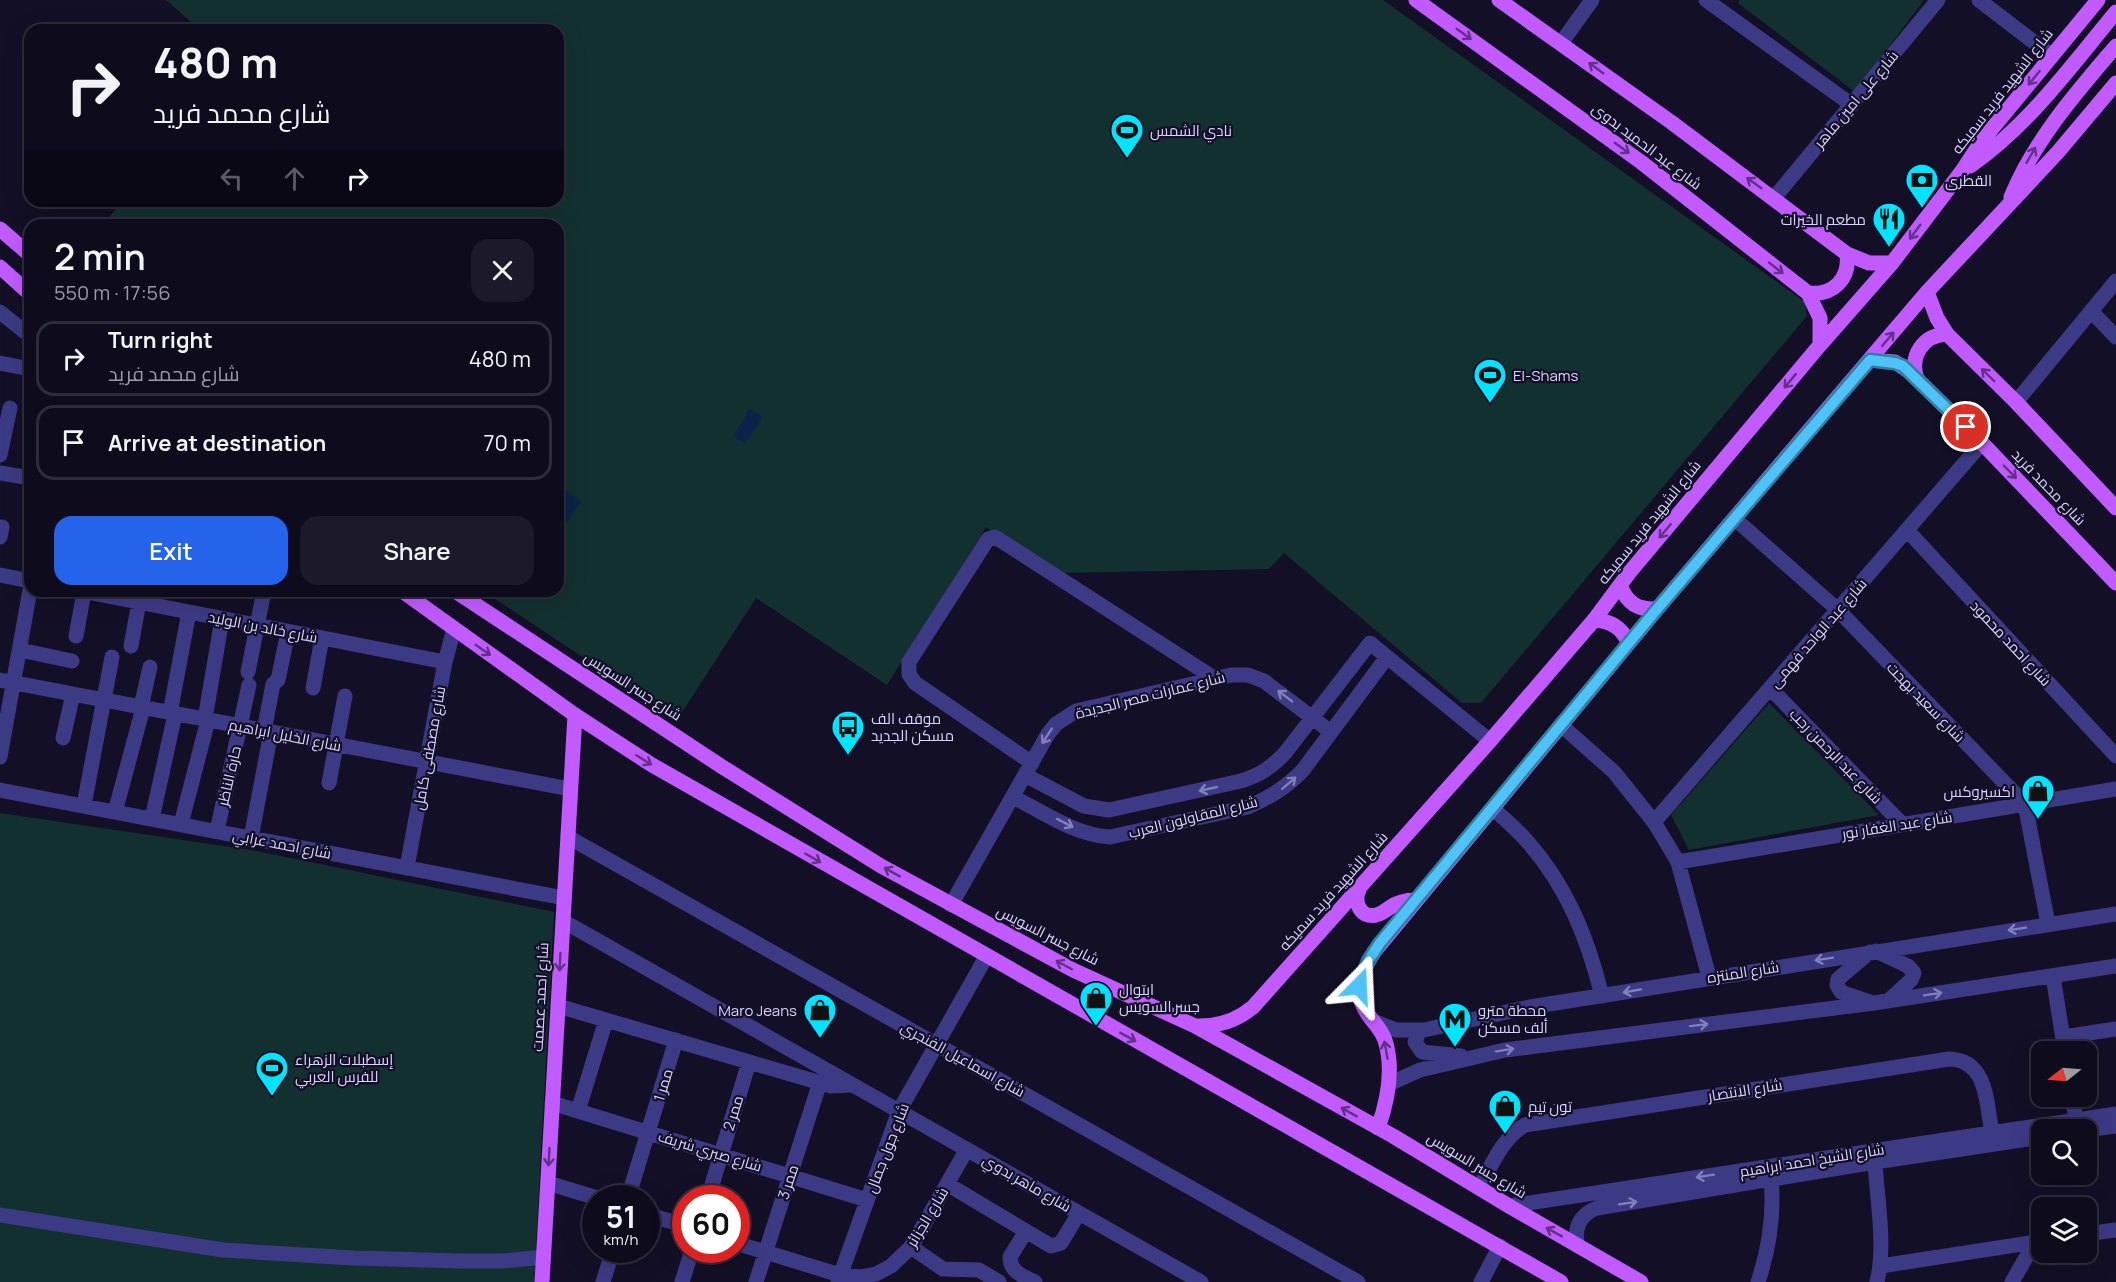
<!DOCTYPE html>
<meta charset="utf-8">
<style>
:root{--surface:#0e0b1c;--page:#1c1929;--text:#f1f3f6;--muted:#9b9ba3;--line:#2e2b3b;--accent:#2563eb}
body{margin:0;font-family:Manrope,Cairo,sans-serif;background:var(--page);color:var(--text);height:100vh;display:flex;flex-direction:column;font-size:22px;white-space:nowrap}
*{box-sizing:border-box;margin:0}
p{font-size:20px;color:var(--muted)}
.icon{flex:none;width:33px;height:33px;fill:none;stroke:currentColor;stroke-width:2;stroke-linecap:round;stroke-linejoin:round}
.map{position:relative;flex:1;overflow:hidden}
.sheet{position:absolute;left:24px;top:219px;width:540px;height:378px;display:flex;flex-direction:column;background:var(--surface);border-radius:18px;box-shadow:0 6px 24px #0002,0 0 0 2px var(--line)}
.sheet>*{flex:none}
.guide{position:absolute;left:24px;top:24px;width:540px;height:183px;border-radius:18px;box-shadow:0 6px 24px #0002,0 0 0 2px var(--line);background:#0e0b1c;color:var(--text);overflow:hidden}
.needle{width:39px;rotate:253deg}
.controls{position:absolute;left:2031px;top:1041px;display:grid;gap:12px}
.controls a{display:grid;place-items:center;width:66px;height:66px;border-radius:12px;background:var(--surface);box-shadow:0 6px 24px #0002,0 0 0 2px var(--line);font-size:30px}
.speed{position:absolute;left:582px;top:1185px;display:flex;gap:12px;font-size:30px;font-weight:700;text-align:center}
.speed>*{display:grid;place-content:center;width:78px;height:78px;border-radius:50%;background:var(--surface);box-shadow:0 6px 24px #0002,0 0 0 2px var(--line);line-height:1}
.speed small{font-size:15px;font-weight:400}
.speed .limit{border:9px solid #d22;background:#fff;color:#111}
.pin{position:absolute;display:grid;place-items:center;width:51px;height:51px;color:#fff;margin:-26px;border:3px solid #fff;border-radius:50%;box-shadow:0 2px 6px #0007}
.me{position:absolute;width:66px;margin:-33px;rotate:21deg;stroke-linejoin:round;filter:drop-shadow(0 0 4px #0008)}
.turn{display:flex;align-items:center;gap:21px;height:126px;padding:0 30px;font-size:27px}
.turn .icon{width:78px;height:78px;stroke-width:2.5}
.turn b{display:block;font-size:42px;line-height:51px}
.lanes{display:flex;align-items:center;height:57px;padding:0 30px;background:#0003;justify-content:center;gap:30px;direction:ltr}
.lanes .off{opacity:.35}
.round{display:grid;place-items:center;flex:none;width:63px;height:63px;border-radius:18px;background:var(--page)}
.summary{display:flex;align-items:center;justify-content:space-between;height:102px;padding:0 30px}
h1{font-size:36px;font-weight:600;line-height:45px}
.action{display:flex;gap:12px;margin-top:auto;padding:12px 30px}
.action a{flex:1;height:69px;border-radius:18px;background:var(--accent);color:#fff;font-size:24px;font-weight:600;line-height:69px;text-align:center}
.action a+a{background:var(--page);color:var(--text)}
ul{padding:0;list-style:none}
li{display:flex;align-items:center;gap:18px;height:75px;margin:0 12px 9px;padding:0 18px;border:3px solid var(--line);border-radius:18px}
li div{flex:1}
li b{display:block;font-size:22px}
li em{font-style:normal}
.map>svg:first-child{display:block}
.green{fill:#12302f}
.water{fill:#0c2248}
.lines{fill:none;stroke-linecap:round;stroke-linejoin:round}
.minor{stroke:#3d3a85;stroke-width:15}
.major{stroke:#c25bff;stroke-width:15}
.oneway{stroke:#623188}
.oneway2{stroke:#837fbc}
.route-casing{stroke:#337fa1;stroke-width:15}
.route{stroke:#4fc3f7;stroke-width:10}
.labels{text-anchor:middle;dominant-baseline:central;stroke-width:4.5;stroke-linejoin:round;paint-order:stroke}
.street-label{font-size:15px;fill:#d9d4ff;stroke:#130f26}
.poi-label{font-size:15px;fill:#d9d4ff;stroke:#130f26;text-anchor:start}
</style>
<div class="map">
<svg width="2116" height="1282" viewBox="0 0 2116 1282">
<rect width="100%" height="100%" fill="#130f26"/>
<!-- green -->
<path class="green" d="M 166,0 L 1383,0 L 1805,302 L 1807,316 L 1481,703 L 1462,703 L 1284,553 L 1269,569 L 1059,573 L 986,527 L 887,685 L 756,598 L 677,720 L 483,591 L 558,591 L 558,225 L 102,225 L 123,201 L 558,201 L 558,30 L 200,30 Z
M 1740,0 L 1924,0 L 1855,92 L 1738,3 Z
M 1769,703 L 1879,815 L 1689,850 L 1671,815 Z
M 0,813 L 251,850 L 554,912 L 534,1282 L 0,1282 Z"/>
<!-- water -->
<path class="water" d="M 750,409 L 763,417 L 745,444 L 733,436 Z
M 558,485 L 581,501 L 558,536 Z"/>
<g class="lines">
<!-- minor -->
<path class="minor" d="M 1706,0 L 1852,105
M 1979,0 L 2052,56
M 1561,43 L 1592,0
M 1774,198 L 1938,0
M 2091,311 L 2116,337
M 0,312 L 30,336
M 0,363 L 30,369
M 2016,402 L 2116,281
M 0,455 L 10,408
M 0,473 L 30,478
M 1735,519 L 1838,610 L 2025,804 L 2048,924
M 1907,530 L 2116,756
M 0,537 L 2,527
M 0,575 L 30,581
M 82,591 L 445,662
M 76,636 L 84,592
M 131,646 L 139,602
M 20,650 L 72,661
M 248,672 L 264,591
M 0,680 L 570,789
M 313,688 L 322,638
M 1770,688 L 1902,824
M 141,707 L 150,667
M 170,713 L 189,612
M 205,719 L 222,619
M 1562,726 L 1614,772 L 1654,822 L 1678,862 L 1709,977
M 264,731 L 273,684 L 278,680 L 288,632
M 63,738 L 73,694
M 0,757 L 30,590
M 1032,763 L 915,683 L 909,674 L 909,662 L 988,539 L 994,537 L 1000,540 L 1214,678
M 1025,775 L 1084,806 L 1109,810 L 1241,781 C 1260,775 1272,767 1285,753 L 1370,643 L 1490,741
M 329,783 L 345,696
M 0,790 L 564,898
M 1013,797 C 1043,812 1075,835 1110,837 L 1248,807 C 1270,797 1287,787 1303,770 L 1387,657
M 84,805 L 112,657
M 1493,809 C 1505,819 1517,830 1527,841 C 1567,886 1588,939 1602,996
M 115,812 L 143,708
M 152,819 L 175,714
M 1654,822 L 1982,443
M 181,824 L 208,720
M 217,831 L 249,685
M 568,837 L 1358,1282
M 251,838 L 271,732
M 1678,862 L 2116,789
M 407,867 L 445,662 L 454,629
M 951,905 L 1048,734 L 1056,724 L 1076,711 L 1231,675 L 1248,675 L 1264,681 L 1331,732
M 563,921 L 1201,1282
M 1876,951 L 1908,966 L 1914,973 L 1911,980 L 1888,1001
M 2053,976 L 2065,1052
M 1870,1002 L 1841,992 L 1837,985 L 1838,979 L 1870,952
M 558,1006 L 831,1086 L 852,1085
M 1373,1021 L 1396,1030 L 1424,1030 L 1530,1007 L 2116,914
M 1419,1031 L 1415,1042 L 1422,1052 L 1461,1056
M 2063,1037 L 2116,1029
M 1389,1084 L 1420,1070 L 1505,1050 L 1874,1003 L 2116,966
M 2072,1096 L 2076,1120
M 552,1103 L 867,1200
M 578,1111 L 606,1020
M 2086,1130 L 2116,1126
M 1875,1162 C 1877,1201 1886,1244 1877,1282
M 548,1183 L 597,1198
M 947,1184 L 1051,1246 L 1061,1243 L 1079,1213
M 1479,1188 C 1492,1165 1502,1138 1525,1125 L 1949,1059 C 1988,1060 1986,1103 1992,1133
M 628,1198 L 676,1040
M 708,1198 L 749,1062
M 1509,1206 L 2116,1114
M 646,1214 L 686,1226
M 0,1215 L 223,1250 L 353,1258 L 460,1261 L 503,1261 L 544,1257
M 1026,1231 L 1010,1257 C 1010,1272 1023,1276 1035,1282
M 2086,1234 L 2116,1230
M 736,1243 L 840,1275 L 860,1277 L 876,1274 L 891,1266 L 911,1247 L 967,1149
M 1578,1246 C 1573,1229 1580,1214 1597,1208 L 1875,1162 L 2042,1137
M 911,1247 L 943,1269 L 979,1270 L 999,1282
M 1881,1266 L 2042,1241
M 603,1282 L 613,1250
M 682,1282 L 692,1250
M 756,1282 L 820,1082
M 838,1282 L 899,1111 L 986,957
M 1481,1282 L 1500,1246
M 1758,1282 C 1770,1246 1775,1207 1770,1170
M 2012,1282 L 2035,1242"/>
<!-- major -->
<path class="major" d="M 1416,0 L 1641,162 L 1808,293 L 1820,318 L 1820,345
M 1499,0 L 1671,122 L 1847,254 L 1869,263 L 1892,263
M 1970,166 C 2029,125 2071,66 2116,12
M 2011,197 C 2035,139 2076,93 2116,46
M 0,229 L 30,255
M 0,267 L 30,294
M 1927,292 L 1937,318 L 1947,334 L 2016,402 L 2116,508
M 1808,293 C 1833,296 1850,279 1847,254
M 1870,360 L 1895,362 L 1910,372 L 1982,443 L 2116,583
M 1917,379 C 1909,356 1923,335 1947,334
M 1620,585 C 1627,603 1637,610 1657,609
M 402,591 L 575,715 L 652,765 L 1561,1282
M 455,591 L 724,768 L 881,866 L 1073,970 L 1195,1026 L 1393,1136 L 1509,1206 L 1641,1282
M 1594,620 C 1611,621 1621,627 1629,643
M 1359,890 C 1353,902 1361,919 1376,915 C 1381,914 1385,911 1389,908 C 1397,902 1406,900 1416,900
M 1195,1026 C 1218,1027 1236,1021 1253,1007 L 1490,741 L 1594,620 L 1629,573 L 1820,345 L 1892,263 L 1962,171 L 1981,142 L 2098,0
M 1378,1128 C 1388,1100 1394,1069 1385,1040 C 1381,1029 1373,1022 1367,1013 C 1353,993 1362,971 1374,952 L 1657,609 L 1927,292 L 2058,152 L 2116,83
M 542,1282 L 575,715"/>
</g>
<!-- one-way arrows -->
<defs><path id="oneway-shaft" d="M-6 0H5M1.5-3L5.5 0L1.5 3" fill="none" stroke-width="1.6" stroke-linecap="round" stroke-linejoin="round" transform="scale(1.5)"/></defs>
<g class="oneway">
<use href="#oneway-shaft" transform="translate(1464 34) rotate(36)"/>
<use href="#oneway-shaft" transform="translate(1596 68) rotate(-144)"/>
<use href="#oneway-shaft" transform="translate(2034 78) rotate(129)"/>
<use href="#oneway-shaft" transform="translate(1622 148) rotate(36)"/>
<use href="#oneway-shaft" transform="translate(2031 155) rotate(-60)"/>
<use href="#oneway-shaft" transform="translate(1754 183) rotate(-144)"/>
<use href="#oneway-shaft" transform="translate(1915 232) rotate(127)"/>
<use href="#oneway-shaft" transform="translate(1776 268) rotate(38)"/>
<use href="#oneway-shaft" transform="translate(1888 339) rotate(-50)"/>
<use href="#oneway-shaft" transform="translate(1988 375) rotate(-136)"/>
<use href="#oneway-shaft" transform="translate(1790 381) rotate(130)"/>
<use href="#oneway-shaft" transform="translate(2010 472) rotate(46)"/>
<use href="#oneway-shaft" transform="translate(1665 531) rotate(130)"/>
<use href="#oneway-shaft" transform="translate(483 650) rotate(35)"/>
<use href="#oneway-shaft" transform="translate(644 760) rotate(32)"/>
<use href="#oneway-shaft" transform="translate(813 858) rotate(30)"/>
<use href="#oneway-shaft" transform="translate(892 872) rotate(-151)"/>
<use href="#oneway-shaft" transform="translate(560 962) rotate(93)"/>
<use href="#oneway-shaft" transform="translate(1064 965) rotate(-152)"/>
<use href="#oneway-shaft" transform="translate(1128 1037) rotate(29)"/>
<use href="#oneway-shaft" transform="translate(1386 1050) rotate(-100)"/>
<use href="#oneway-shaft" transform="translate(1349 1112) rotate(-151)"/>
<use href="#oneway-shaft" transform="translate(549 1157) rotate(93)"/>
<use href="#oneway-shaft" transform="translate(1554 1232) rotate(-151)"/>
</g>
<g class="oneway2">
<use href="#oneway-shaft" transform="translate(1285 696) rotate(-143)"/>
<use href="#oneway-shaft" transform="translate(1047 736) rotate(123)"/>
<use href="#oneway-shaft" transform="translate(1289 783) rotate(-41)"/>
<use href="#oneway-shaft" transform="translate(1208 789) rotate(167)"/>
<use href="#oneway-shaft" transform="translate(1065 823) rotate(27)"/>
<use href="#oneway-shaft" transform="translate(2017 929) rotate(171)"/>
<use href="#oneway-shaft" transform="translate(1824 959) rotate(171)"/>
<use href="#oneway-shaft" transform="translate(1632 991) rotate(170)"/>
<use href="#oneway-shaft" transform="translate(1933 994) rotate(-9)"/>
<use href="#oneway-shaft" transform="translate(1699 1025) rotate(-7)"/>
<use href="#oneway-shaft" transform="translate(1505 1050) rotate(-9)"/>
<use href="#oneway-shaft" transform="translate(1705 1176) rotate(171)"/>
<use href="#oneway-shaft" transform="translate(1628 1203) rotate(-9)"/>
</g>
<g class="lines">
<!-- route casing -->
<g class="route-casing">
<path id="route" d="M 1359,986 L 1368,961 L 1380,943 L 1657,609 L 1870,360 L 1895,363 L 1903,366 L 1966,427"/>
</g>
<!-- route -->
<use href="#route" class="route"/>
</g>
<!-- icons -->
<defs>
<g id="stadium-pin" transform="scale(1.725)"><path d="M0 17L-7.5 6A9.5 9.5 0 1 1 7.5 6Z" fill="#00e5ff" stroke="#130f26"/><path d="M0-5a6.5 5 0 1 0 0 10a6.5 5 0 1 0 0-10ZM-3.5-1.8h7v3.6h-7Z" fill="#111"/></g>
<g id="bank-pin" transform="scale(1.725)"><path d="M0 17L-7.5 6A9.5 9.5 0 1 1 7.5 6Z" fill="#00e5ff" stroke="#130f26"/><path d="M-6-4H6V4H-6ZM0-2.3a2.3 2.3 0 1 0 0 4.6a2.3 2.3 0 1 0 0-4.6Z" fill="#111"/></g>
<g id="restaurant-pin" transform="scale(1.725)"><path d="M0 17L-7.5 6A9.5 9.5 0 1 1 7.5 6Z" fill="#00e5ff" stroke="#130f26"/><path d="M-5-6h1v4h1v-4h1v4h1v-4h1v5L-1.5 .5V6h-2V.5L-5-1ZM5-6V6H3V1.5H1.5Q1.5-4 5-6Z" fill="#111"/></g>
<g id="bus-pin" transform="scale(1.725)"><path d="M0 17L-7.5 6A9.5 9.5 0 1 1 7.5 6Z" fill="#00e5ff" stroke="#130f26"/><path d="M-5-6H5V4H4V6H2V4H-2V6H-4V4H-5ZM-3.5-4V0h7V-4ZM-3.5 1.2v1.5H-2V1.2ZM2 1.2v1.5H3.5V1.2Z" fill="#111"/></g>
<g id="shop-pin" transform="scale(1.725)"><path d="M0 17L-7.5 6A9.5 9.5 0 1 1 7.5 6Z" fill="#00e5ff" stroke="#130f26"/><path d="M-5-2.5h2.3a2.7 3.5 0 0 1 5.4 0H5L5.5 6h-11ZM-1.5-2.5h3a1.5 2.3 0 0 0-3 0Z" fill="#111"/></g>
<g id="metro-pin" transform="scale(1.725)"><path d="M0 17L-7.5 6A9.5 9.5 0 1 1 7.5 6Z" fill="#00e5ff" stroke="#130f26"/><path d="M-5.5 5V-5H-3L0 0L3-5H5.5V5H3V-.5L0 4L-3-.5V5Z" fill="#111"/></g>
</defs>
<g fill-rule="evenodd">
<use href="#stadium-pin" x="1127" y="130"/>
<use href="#bank-pin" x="1922" y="180"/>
<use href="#restaurant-pin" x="1889" y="219"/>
<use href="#stadium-pin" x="1490" y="375"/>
<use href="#bus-pin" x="848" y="727"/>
<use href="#shop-pin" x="2038" y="791"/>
<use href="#shop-pin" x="1096" y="998"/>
<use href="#shop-pin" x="820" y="1010"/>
<use href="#metro-pin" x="1455" y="1019"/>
<use href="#stadium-pin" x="272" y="1068"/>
<use href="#shop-pin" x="1505" y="1106"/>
</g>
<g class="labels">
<!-- street labels -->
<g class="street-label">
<text transform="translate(2002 91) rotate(-52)">شارع الشهيد فريد سميكه</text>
<text transform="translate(1856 99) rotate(-50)">شارع على امين ماهر</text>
<text transform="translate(1647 146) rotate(37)">شارع عبد الحميد بدوى</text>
<text transform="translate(2049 487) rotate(46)">شارع محمد فريد</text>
<text transform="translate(1649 522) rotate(-51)">شارع الشهيد فريد سميكه</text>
<text transform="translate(263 627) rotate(11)">شارع خالد بن الوليد</text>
<text transform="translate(1818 633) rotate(-49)">شارع عبد الواحد فهمى</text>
<text transform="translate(2011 643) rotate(47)">شارع احمد محمود</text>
<text transform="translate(633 686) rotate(33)">شارع جسر السويس</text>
<text transform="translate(1150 695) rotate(-14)">شارع عمارات مصر الجديدة</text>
<text transform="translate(1926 702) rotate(46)">شارع سعيد بهجت</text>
<text transform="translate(285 735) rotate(11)">شارع الخليل ابراهيم</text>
<text transform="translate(429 748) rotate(-80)">شارع مصطفى كامل</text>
<text transform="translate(1836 756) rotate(46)">شارع عبد الرحمن رجب</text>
<text transform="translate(229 776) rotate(-77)">حارة الناظر</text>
<text transform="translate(1193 817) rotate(-14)">شارع المقاولون العرب</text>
<text transform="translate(1897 825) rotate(-9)">شارع عبد الغفار نور</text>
<text transform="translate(282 844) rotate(11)">شارع احمد عرابي</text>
<text transform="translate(1333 891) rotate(-48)">شارع الشهيد فريد سميكه</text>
<text transform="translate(1048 935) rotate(27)">شارع جسر السويس</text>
<text transform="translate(1743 972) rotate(-9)">شارع المنتزه</text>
<text transform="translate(540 997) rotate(-87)">شارع احمد عصمت</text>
<text transform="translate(963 1059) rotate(29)">شارع اسماعيل الفنجري</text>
<text transform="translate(663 1085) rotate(-73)">ممر 1</text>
<text transform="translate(1745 1090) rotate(-9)">شارع الانتصار</text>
<text transform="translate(733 1113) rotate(-73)">ممر 2</text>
<text transform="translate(887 1148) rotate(-69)">شارع جول جمال</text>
<text transform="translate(710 1151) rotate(17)">شارع صبري شريف</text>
<text transform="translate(1812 1160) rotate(-9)">شارع الشيخ احمد ابراهيم</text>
<text transform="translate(1477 1165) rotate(31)">شارع جسر السويس</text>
<text transform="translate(788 1182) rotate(-72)">ممر 3</text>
<text transform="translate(1027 1183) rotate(30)">شارع ماهر بدوي</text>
<text transform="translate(927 1217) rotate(-59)">شارع الجزائر</text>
</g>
<!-- poi labels -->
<g class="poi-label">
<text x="1150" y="130">نادي الشمس</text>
<text x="1945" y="180">القطرى</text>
<text x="1866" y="219" text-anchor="end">مطعم الخيرات</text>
<text x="1513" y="375">El-Shams</text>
<text x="871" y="718">موقف الف<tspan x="871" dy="17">مسكن الجديد</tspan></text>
<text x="2015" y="791" text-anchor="end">اكسيروكس</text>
<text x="1119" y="989">ابتوال<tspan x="1119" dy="17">جسر السويس</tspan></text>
<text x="797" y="1010" text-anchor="end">Maro Jeans</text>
<text x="1478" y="1010">محطة مترو<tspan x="1478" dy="17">ألف مسكن</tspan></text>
<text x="295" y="1059">إسطبلات الزهراء<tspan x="295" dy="17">للفرس العربي</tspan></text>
<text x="1528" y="1106">تون تيم</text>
</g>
</g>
</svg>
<div class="controls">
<a><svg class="needle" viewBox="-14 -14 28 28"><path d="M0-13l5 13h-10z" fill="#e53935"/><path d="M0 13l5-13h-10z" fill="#9b9ba3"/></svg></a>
<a><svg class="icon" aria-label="search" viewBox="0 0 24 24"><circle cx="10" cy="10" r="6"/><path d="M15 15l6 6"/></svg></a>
<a><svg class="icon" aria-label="layers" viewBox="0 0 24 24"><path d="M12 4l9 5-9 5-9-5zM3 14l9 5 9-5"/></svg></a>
</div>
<div class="speed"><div>51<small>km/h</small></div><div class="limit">60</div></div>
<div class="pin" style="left:1966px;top:427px;background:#d93025"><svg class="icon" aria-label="arrive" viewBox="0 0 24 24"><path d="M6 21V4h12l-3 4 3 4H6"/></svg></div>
<svg class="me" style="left:1359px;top:986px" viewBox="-20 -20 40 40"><path d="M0-17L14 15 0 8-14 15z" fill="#4fc3f7" stroke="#fff" stroke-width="4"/></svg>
<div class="guide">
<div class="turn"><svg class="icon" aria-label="right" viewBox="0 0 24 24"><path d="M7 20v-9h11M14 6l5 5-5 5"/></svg><div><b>480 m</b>شارع محمد فريد</div></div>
<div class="lanes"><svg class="icon off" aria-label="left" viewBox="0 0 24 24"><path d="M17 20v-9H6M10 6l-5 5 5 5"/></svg><svg class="icon off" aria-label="ahead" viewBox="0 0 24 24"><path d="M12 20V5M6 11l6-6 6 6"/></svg><svg class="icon" aria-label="right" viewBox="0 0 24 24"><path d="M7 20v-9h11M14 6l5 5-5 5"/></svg></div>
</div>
<section class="sheet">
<div class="summary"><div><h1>2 min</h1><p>550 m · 17:56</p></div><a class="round"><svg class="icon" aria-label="close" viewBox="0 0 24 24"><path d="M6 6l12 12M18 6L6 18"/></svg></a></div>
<ul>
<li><svg class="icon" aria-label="right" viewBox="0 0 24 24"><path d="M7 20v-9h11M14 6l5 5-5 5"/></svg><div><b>Turn right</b><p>شارع محمد فريد</p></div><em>480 m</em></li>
<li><svg class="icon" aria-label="arrive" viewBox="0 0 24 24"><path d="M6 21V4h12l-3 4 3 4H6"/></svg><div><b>Arrive at destination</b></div><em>70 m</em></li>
</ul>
<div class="action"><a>Exit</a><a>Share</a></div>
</section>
</div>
